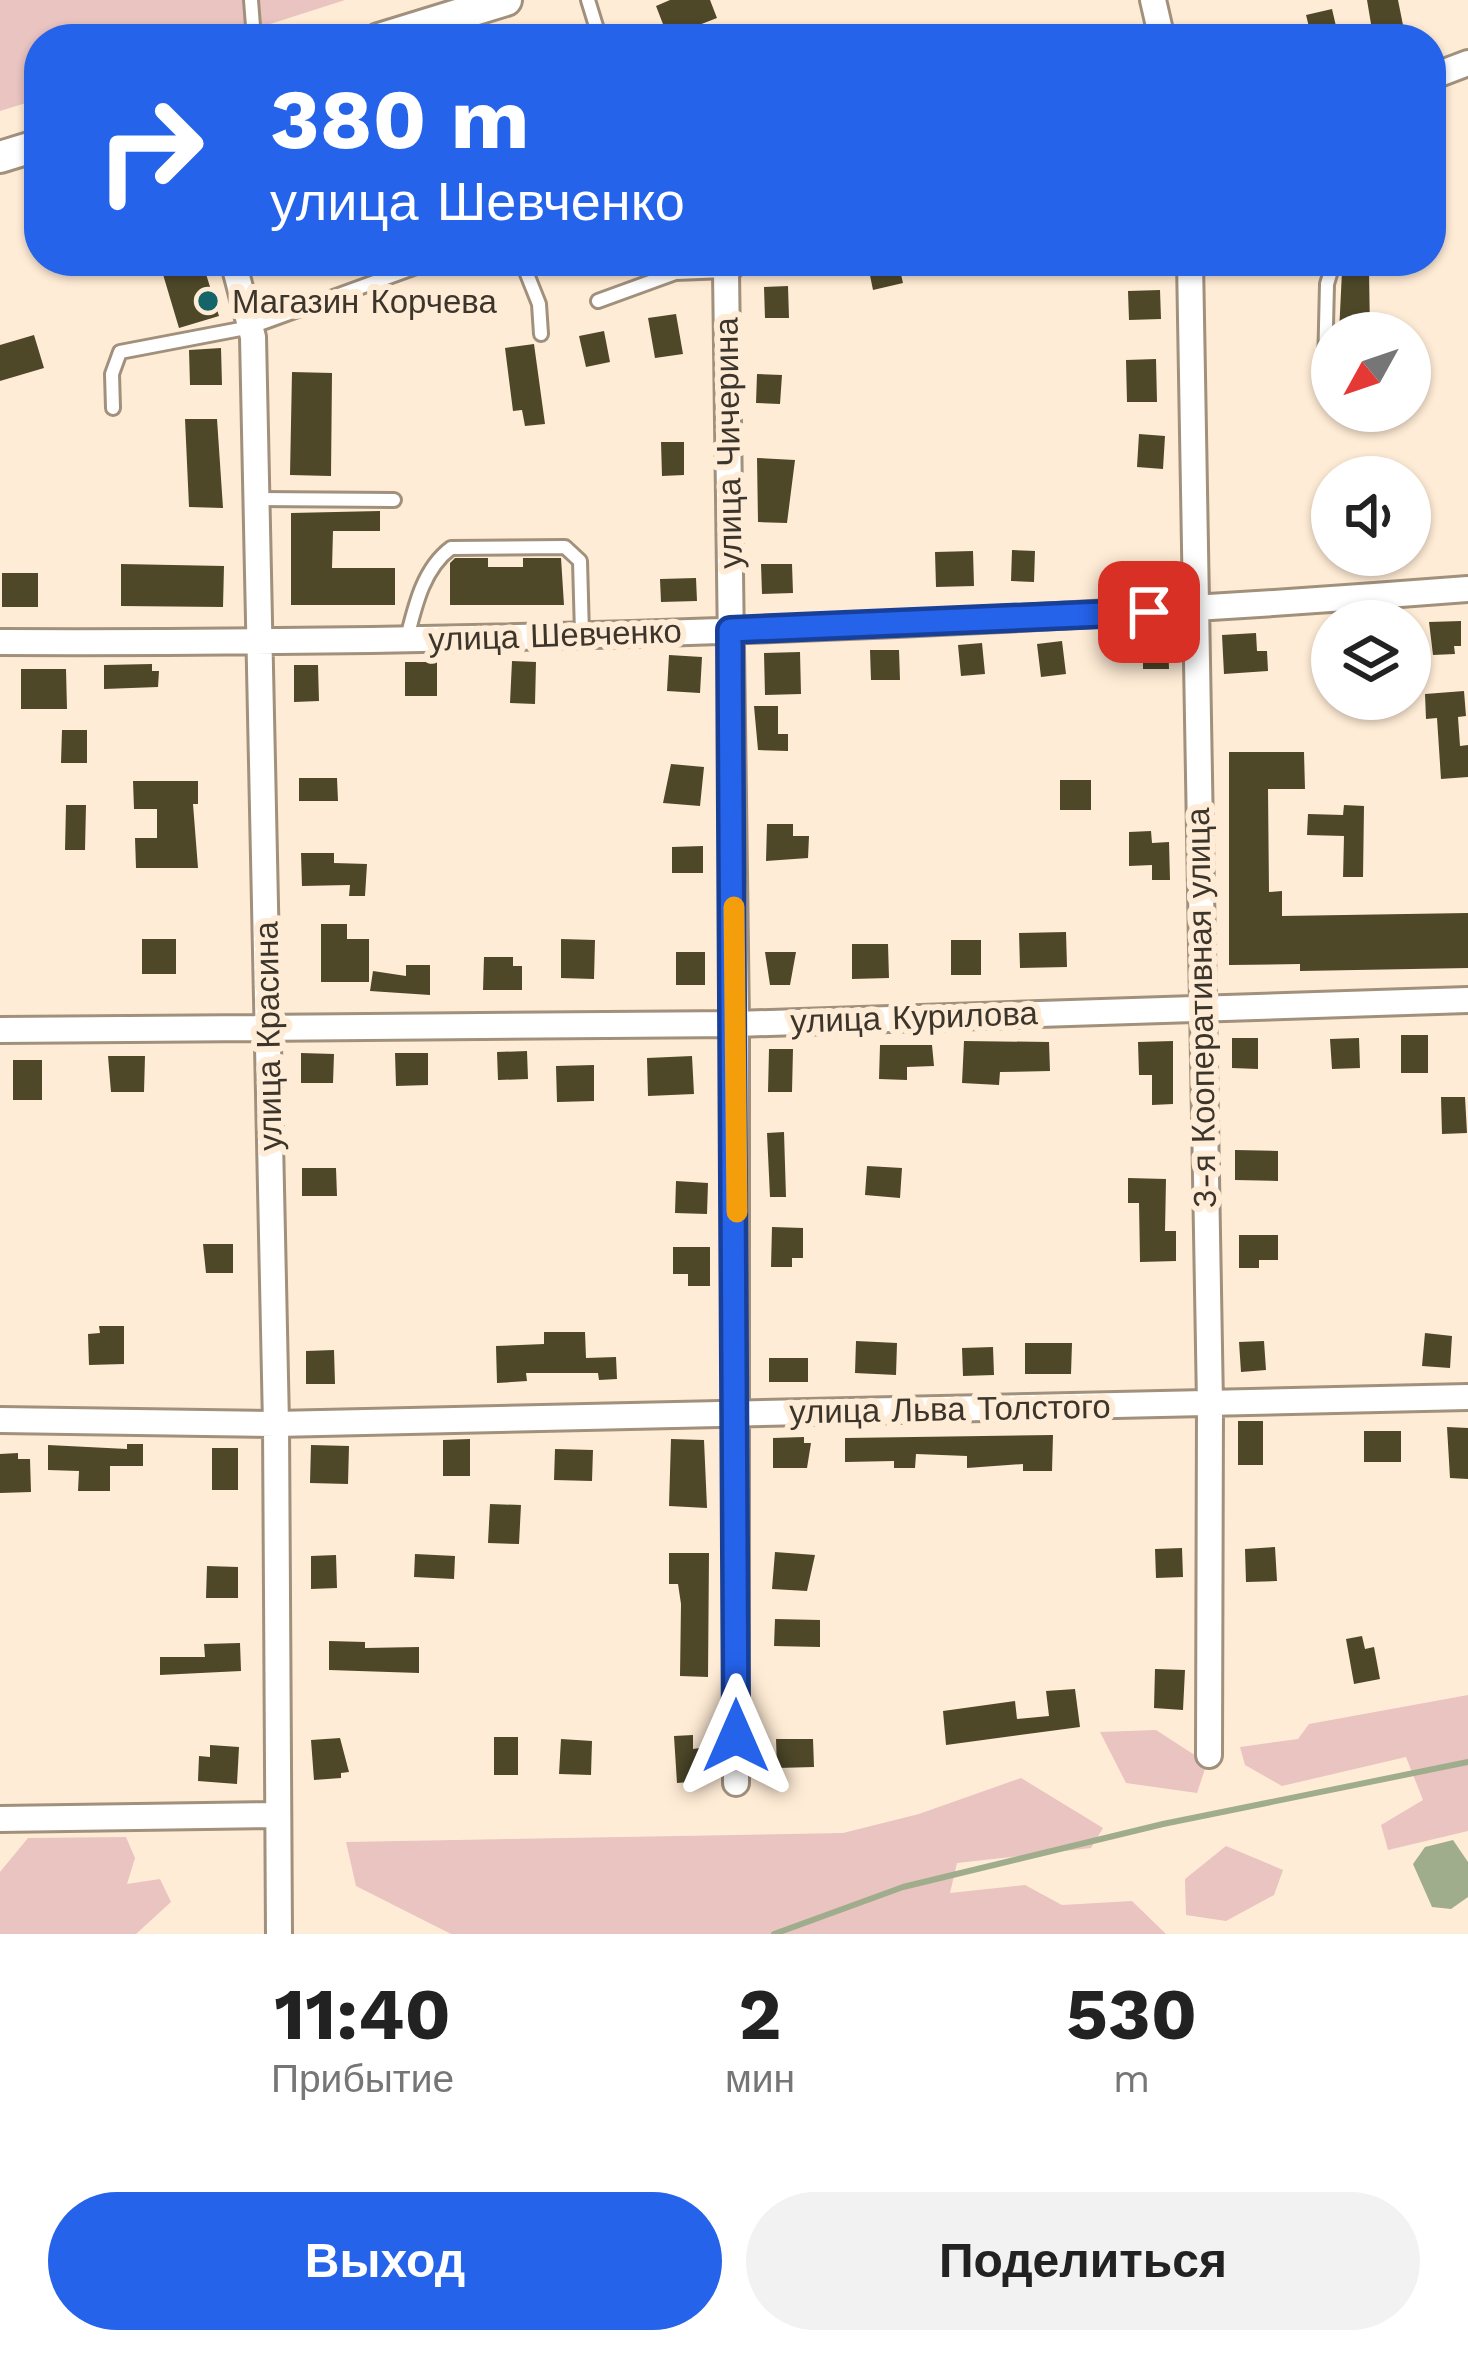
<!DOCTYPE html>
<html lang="ru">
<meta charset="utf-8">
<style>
:root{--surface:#fff;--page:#f2f2f2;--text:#222;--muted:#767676;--accent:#2563eb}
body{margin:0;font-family:"Work Sans",sans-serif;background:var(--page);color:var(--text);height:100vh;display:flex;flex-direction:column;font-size:45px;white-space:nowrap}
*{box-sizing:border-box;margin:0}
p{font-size:39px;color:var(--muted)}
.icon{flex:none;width:66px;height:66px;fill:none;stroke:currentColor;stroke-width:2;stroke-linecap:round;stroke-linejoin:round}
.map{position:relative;height:1934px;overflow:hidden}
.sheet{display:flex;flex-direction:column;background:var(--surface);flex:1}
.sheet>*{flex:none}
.banner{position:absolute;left:24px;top:24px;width:1422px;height:252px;border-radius:48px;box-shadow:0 3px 9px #0004;background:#2563eb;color:#fff;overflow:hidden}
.needle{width:78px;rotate:230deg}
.fabs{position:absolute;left:1311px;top:312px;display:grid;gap:24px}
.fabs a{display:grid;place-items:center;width:120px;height:120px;border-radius:50%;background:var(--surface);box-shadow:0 3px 9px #0004;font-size:60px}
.pin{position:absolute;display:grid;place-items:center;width:102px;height:102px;color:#fff;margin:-51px;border-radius:24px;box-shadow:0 6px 18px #0006}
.me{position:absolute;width:132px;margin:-66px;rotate:0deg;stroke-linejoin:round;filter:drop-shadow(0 0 9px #0008)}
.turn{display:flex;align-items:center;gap:42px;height:252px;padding:0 48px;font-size:54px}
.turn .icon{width:156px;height:156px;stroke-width:2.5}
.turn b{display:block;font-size:84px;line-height:102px}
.eta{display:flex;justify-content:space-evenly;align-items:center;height:204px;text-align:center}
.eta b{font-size:72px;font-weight:700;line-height:84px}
.action{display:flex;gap:24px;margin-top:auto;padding:24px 48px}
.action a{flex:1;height:138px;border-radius:72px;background:var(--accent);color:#fff;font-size:48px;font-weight:700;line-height:138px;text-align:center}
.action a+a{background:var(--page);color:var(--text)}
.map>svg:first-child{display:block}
.green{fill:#e9c4c1}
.water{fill:#a0ad8d}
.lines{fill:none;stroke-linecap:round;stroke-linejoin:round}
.stream{stroke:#a0ad8d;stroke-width:6}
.building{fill:#4e4829}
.service-casing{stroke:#a1907b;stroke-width:18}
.minor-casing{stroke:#a1907b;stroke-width:30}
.tertiary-casing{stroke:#a1907b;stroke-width:36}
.service{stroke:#fff;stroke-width:12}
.minor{stroke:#fff;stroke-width:24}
.tertiary{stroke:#fff;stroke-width:30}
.route-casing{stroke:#184099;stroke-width:30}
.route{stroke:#2563eb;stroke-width:21}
.slow{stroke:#f59e0b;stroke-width:21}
.poi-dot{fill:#156469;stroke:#ffecd6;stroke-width:4.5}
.labels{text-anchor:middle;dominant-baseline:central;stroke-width:12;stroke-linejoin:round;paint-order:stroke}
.poi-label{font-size:33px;fill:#3c352c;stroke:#ffecd6;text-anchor:start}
.street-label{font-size:33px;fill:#3c352c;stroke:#ffecd6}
</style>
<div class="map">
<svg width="1468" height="1934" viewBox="0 0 1468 1934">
<rect width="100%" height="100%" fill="#ffecd6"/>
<!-- green -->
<path class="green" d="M 0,0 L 345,0 L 224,39 L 39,39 L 39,99 L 0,111 Z
M 1468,1695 L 1468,1831 L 1388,1850 L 1381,1825 L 1423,1800 L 1406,1757 L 1282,1786 L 1245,1765 L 1240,1747 L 1298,1739 L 1309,1724 Z
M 1156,1730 L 1207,1763 L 1197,1793 L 1126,1783 L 1100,1732 Z
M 1021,1778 L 1103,1828 L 1091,1848 L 957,1863 L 950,1893 L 1025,1885 L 1062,1905 L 1132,1901 L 1166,1934 L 451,1934 L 356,1886 L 346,1842 L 843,1833 L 919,1814 Z
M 126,1837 L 135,1858 L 127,1884 L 160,1879 L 171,1902 L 136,1934 L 0,1934 L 0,1872 L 28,1838 Z
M 1226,1846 L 1283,1870 L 1274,1895 L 1226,1921 L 1186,1915 L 1185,1879 Z"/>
<!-- water -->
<path class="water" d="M 1453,1840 L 1468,1862 L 1468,1897 L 1451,1909 L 1432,1907 L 1413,1864 L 1425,1847 Z"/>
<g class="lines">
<!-- stream -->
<path class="stream" d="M 774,1934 L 903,1887 L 1163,1824 L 1468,1762"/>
</g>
<!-- building -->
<path class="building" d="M 670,0 L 710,0 L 717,18 L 668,37 L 656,6 Z
M 1367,0 L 1398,0 L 1403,25 L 1372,30 Z
M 1332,9 L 1339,39 L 1312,39 L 1306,15 Z
M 159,261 L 202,261 L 219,316 L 179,328 Z
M 867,261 L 898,261 L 903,283 L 873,290 Z
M 1369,270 L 1370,333 L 1339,333 L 1342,271 Z
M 788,286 L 789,318 L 765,318 L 764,287 Z
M 1160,290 L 1161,319 L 1129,320 L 1128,291 Z
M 676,314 L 683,354 L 655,358 L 648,318 Z
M 604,331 L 610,362 L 586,367 L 579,336 Z
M 34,335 L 44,368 L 0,381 L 0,345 Z
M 534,344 L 545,424 L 525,426 L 522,410 L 513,411 L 505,348 Z
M 221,348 L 222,385 L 190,385 L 189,350 Z
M 1156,359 L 1157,402 L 1127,402 L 1126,360 Z
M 292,372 L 332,373 L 331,476 L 290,475 Z
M 757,374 L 782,375 L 780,404 L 756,403 Z
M 185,419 L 217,419 L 223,508 L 189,507 Z
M 1139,434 L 1165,436 L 1163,469 L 1137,467 Z
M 661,442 L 684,442 L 684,475 L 662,476 Z
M 757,458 L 795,460 L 787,523 L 758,522 Z
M 380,511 L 380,531 L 333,531 L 332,568 L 395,568 L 395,605 L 291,605 L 291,513 Z
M 1012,550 L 1035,551 L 1034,582 L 1011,581 Z
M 973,551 L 974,586 L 936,587 L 935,552 Z
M 455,558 L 488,558 L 488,567 L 523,567 L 523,558 L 561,558 L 564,605 L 450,605 L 450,563 Z
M 121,564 L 224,566 L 223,607 L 121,606 Z
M 761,564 L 792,564 L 793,593 L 762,594 Z
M 2,573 L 38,573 L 38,607 L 2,607 Z
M 696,578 L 697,601 L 661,602 L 660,579 Z
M 1461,621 L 1461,646 L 1454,646 L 1455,654 L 1433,655 L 1429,622 Z
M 1256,633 L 1257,651 L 1267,651 L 1268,671 L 1224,674 L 1222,635 Z
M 1168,637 L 1169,669 L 1143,669 L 1143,638 Z
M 1062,641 L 1066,674 L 1041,677 L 1037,644 Z
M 982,643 L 985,674 L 961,676 L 958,645 Z
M 870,650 L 899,650 L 900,680 L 871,680 Z
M 800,652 L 801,694 L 765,695 L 764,653 Z
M 669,655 L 702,657 L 700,693 L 667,691 Z
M 512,661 L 536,662 L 535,704 L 510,703 Z
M 405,662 L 437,662 L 437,696 L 405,696 Z
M 152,664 L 152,671 L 159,671 L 158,687 L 104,689 L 104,665 Z
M 294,665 L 318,665 L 319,701 L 294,702 Z
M 21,669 L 66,669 L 67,709 L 21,709 Z
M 1464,691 L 1466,716 L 1458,717 L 1460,746 L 1468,745 L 1468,777 L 1441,779 L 1437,718 L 1426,719 L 1425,694 Z
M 754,706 L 778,706 L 778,734 L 788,734 L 788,751 L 758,750 Z
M 62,730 L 87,730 L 87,763 L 61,763 Z
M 1229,752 L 1304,752 L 1305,789 L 1268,789 L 1269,892 L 1282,891 L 1282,916 L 1468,913 L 1468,968 L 1300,971 L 1300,964 L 1229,965 Z
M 671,764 L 704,767 L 700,806 L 663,803 Z
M 299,778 L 337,778 L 338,801 L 299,801 Z
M 1060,780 L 1091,780 L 1091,810 L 1060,810 Z
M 133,781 L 198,781 L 198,804 L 193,804 L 198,868 L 136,868 L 135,838 L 157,838 L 157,809 L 134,809 Z
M 66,805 L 86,805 L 85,850 L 65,850 Z
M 1344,805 L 1364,806 L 1363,877 L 1343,877 L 1344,836 L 1307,835 L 1308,814 L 1343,815 Z
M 767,824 L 793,824 L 793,836 L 809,836 L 808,858 L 766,861 Z
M 1151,831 L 1152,843 L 1169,842 L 1170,880 L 1152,880 L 1152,865 L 1129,866 L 1129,832 Z
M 703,846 L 703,873 L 672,873 L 672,847 Z
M 301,853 L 334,853 L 334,863 L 367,864 L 365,896 L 349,896 L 350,885 L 302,886 Z
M 321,924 L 347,924 L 347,939 L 369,939 L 369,982 L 321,982 Z
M 1066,932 L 1067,967 L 1020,968 L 1019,933 Z
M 142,939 L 176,939 L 176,974 L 142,974 Z
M 561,939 L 595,940 L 594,979 L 561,978 Z
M 951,940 L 981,940 L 981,975 L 951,975 Z
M 852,944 L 888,944 L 889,978 L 852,979 Z
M 676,952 L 705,952 L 705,985 L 676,985 Z
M 765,952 L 796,952 L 790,985 L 770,985 Z
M 484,957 L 513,957 L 513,966 L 522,966 L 522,990 L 483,990 Z
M 406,965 L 430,965 L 430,995 L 370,991 L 373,971 L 406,976 Z
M 1401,1035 L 1428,1035 L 1428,1073 L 1401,1073 Z
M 1232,1038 L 1258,1038 L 1258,1069 L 1232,1068 Z
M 1359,1038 L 1360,1068 L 1332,1069 L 1330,1039 Z
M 964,1041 L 1049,1042 L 1050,1071 L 1000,1072 L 999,1085 L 962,1083 Z
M 1173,1041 L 1173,1104 L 1152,1105 L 1152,1075 L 1139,1075 L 1138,1042 Z
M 880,1045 L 932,1045 L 934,1066 L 907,1067 L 907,1080 L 879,1079 Z
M 769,1049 L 793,1049 L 792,1092 L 768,1092 Z
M 527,1051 L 528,1079 L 498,1080 L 497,1052 Z
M 301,1053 L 334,1054 L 333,1083 L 301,1083 Z
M 395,1053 L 428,1053 L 428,1085 L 396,1086 Z
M 108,1056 L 145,1056 L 144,1092 L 111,1092 Z
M 692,1056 L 694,1094 L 648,1096 L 647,1058 Z
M 13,1060 L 42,1060 L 42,1100 L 13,1100 Z
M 594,1065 L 594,1101 L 557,1102 L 556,1066 Z
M 1441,1097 L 1465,1097 L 1467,1133 L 1442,1134 Z
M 784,1132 L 786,1197 L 770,1197 L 767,1133 Z
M 1235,1150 L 1278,1151 L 1278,1181 L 1235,1180 Z
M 867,1166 L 902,1168 L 900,1198 L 865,1195 Z
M 302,1168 L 336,1168 L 337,1196 L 302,1196 Z
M 1128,1178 L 1166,1179 L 1165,1231 L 1176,1231 L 1176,1261 L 1140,1262 L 1139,1203 L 1128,1203 Z
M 676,1181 L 708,1183 L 707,1214 L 675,1213 Z
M 772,1227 L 803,1228 L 803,1258 L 792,1258 L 792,1267 L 771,1267 Z
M 1239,1235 L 1278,1235 L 1278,1260 L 1259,1260 L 1259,1268 L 1239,1268 Z
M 203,1244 L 233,1244 L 233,1273 L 206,1273 Z
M 673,1247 L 710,1247 L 710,1286 L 688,1286 L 688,1274 L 673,1274 Z
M 99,1326 L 124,1326 L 124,1364 L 89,1365 L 88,1334 L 100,1333 Z
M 544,1332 L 585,1332 L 586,1358 L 616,1357 L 617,1379 L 599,1380 L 598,1373 L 526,1373 L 527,1381 L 497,1383 L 496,1346 L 544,1344 Z
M 1425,1333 L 1452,1336 L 1450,1368 L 1422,1366 Z
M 856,1341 L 897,1343 L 896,1375 L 855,1373 Z
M 1264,1341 L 1266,1370 L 1241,1372 L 1239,1342 Z
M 1025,1343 L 1072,1343 L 1071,1374 L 1025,1374 Z
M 993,1347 L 994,1375 L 963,1376 L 962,1348 Z
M 334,1350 L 335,1384 L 306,1384 L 306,1351 Z
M 769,1358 L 808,1358 L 808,1382 L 769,1382 Z
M 1238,1421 L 1263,1421 L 1263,1465 L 1238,1465 Z
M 1447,1427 L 1468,1428 L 1468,1479 L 1450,1478 Z
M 1364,1431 L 1401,1431 L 1401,1462 L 1364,1462 Z
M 1053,1435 L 1052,1471 L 1023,1471 L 1023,1464 L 967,1468 L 967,1456 L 916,1454 L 915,1468 L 894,1468 L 894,1461 L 845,1462 L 845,1438 Z
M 804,1437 L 804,1443 L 811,1443 L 807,1468 L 773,1468 L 773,1438 Z
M 470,1439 L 470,1476 L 443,1476 L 443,1440 Z
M 671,1439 L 704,1440 L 707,1508 L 669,1506 Z
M 127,1444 L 143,1444 L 143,1466 L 110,1466 L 110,1491 L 78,1491 L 79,1471 L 48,1470 L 48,1445 L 127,1449 Z
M 311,1445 L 349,1446 L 348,1484 L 310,1483 Z
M 212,1448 L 238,1448 L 238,1490 L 212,1490 Z
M 555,1449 L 593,1450 L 592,1481 L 554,1480 Z
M 18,1453 L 18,1459 L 30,1459 L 31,1492 L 0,1493 L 0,1454 Z
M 490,1504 L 521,1505 L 519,1544 L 488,1543 Z
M 1275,1547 L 1277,1581 L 1246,1582 L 1245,1549 Z
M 1182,1548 L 1183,1577 L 1156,1578 L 1155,1549 Z
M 775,1552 L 815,1555 L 807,1591 L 772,1589 Z
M 669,1553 L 709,1553 L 708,1677 L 680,1676 L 681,1604 L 678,1584 L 669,1584 Z
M 415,1554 L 455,1556 L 454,1579 L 414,1577 Z
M 336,1555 L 337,1588 L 311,1589 L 311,1556 Z
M 207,1566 L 238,1567 L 238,1598 L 206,1598 Z
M 775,1619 L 820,1620 L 820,1647 L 774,1646 Z
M 1362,1636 L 1365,1649 L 1374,1647 L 1380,1679 L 1354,1684 L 1346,1639 Z
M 329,1641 L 365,1642 L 365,1648 L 419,1647 L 419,1673 L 329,1670 Z
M 240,1643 L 241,1671 L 160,1675 L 160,1657 L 205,1657 L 204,1644 Z
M 1155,1669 L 1185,1670 L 1183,1710 L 1154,1708 Z
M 1075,1689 L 1080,1727 L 946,1745 L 943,1711 L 1015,1701 L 1017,1719 L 1049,1716 L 1046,1691 Z
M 693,1735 L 693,1749 L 700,1748 L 702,1781 L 677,1783 L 674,1736 Z
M 494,1737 L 518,1737 L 518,1775 L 494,1775 Z
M 340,1738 L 349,1772 L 341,1773 L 341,1778 L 314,1780 L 311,1740 Z
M 561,1739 L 592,1741 L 591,1775 L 559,1774 Z
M 776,1739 L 813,1739 L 814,1767 L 777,1768 Z
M 210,1745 L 239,1747 L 237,1784 L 198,1781 L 199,1756 L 210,1757 Z"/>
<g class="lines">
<!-- service casing -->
<g class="service-casing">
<path id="service" d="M 251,0 L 254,39
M 588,0 L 600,39
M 530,261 L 525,269 L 539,304 L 541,334
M 598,301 L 675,273 L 726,271
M 1325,368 L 1327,284 L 1334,261
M 113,408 L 112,374 L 120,352 L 251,327 L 427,263
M 257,499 L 394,500
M 407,638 C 415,606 423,569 451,548 L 565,547 L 580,561 L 582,634"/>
</g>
<!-- minor casing -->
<g class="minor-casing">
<path id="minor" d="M 1153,0 L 1162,39
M 1431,77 L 1468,63
M 233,261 L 253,337 L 276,1424 L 279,1934
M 1190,261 L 1210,1404 L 1209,1755
M 0,642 C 490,644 980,627 1468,589
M 0,1030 L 736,1024 L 1468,1000
M 0,1420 L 276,1424 L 1468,1397
M 736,1783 L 736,1024 L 726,271 L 737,261
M 0,1819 L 276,1815"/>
</g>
<!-- tertiary casing -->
<g class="tertiary-casing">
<path id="tertiary" d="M 379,39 L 506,0
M 0,157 L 39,145"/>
</g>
<!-- service -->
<use href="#service" class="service"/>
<!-- minor -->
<use href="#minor" class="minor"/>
<!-- tertiary -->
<use href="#tertiary" class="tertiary"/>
</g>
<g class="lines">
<!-- route casing -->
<g class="route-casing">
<path id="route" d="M 736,1736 L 730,630 L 1149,612"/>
</g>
<!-- route -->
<use href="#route" class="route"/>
<!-- slow -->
<path class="slow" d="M 734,907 L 737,1212"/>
</g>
<!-- markers -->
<circle class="poi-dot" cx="208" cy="301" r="12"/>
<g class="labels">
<!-- poi labels -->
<g class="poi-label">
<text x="232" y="301">Магазин Корчева</text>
</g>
<!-- street labels -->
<g class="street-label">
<text transform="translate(728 443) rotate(-91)">улица Чичерина</text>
<text transform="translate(555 635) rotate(-2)">улица Шевченко</text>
<text transform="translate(1201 1008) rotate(-91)">3-я Кооперативная улица</text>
<text transform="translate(914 1017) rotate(-2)">улица Курилова</text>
<text transform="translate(268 1036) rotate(-91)">улица Красина</text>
<text transform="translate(950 1409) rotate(-1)">улица Льва Толстого</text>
</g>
</g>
</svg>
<div class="fabs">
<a><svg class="needle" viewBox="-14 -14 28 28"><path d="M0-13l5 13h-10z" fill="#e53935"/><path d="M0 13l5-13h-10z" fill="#767676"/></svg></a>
<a><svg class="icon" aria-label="sound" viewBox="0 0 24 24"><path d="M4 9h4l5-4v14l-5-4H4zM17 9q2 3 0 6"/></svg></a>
<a><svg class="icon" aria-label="layers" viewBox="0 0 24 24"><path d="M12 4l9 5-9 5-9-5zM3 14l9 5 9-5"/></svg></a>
</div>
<div class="pin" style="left:1149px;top:612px;background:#d93025"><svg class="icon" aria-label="arrive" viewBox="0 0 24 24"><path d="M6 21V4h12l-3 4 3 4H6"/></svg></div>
<svg class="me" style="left:736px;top:1736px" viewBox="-20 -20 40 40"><path d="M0-17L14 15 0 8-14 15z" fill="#2563eb" stroke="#fff" stroke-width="4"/></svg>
<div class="banner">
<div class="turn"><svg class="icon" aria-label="right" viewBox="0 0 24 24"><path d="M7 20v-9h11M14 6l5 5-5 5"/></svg><div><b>380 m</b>улица Шевченко</div></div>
</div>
</div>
<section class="sheet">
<div class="eta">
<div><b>11:40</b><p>Прибытие</p></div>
<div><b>2</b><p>мин</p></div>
<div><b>530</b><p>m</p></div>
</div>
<div class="action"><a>Выход</a><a>Поделиться</a></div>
</section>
